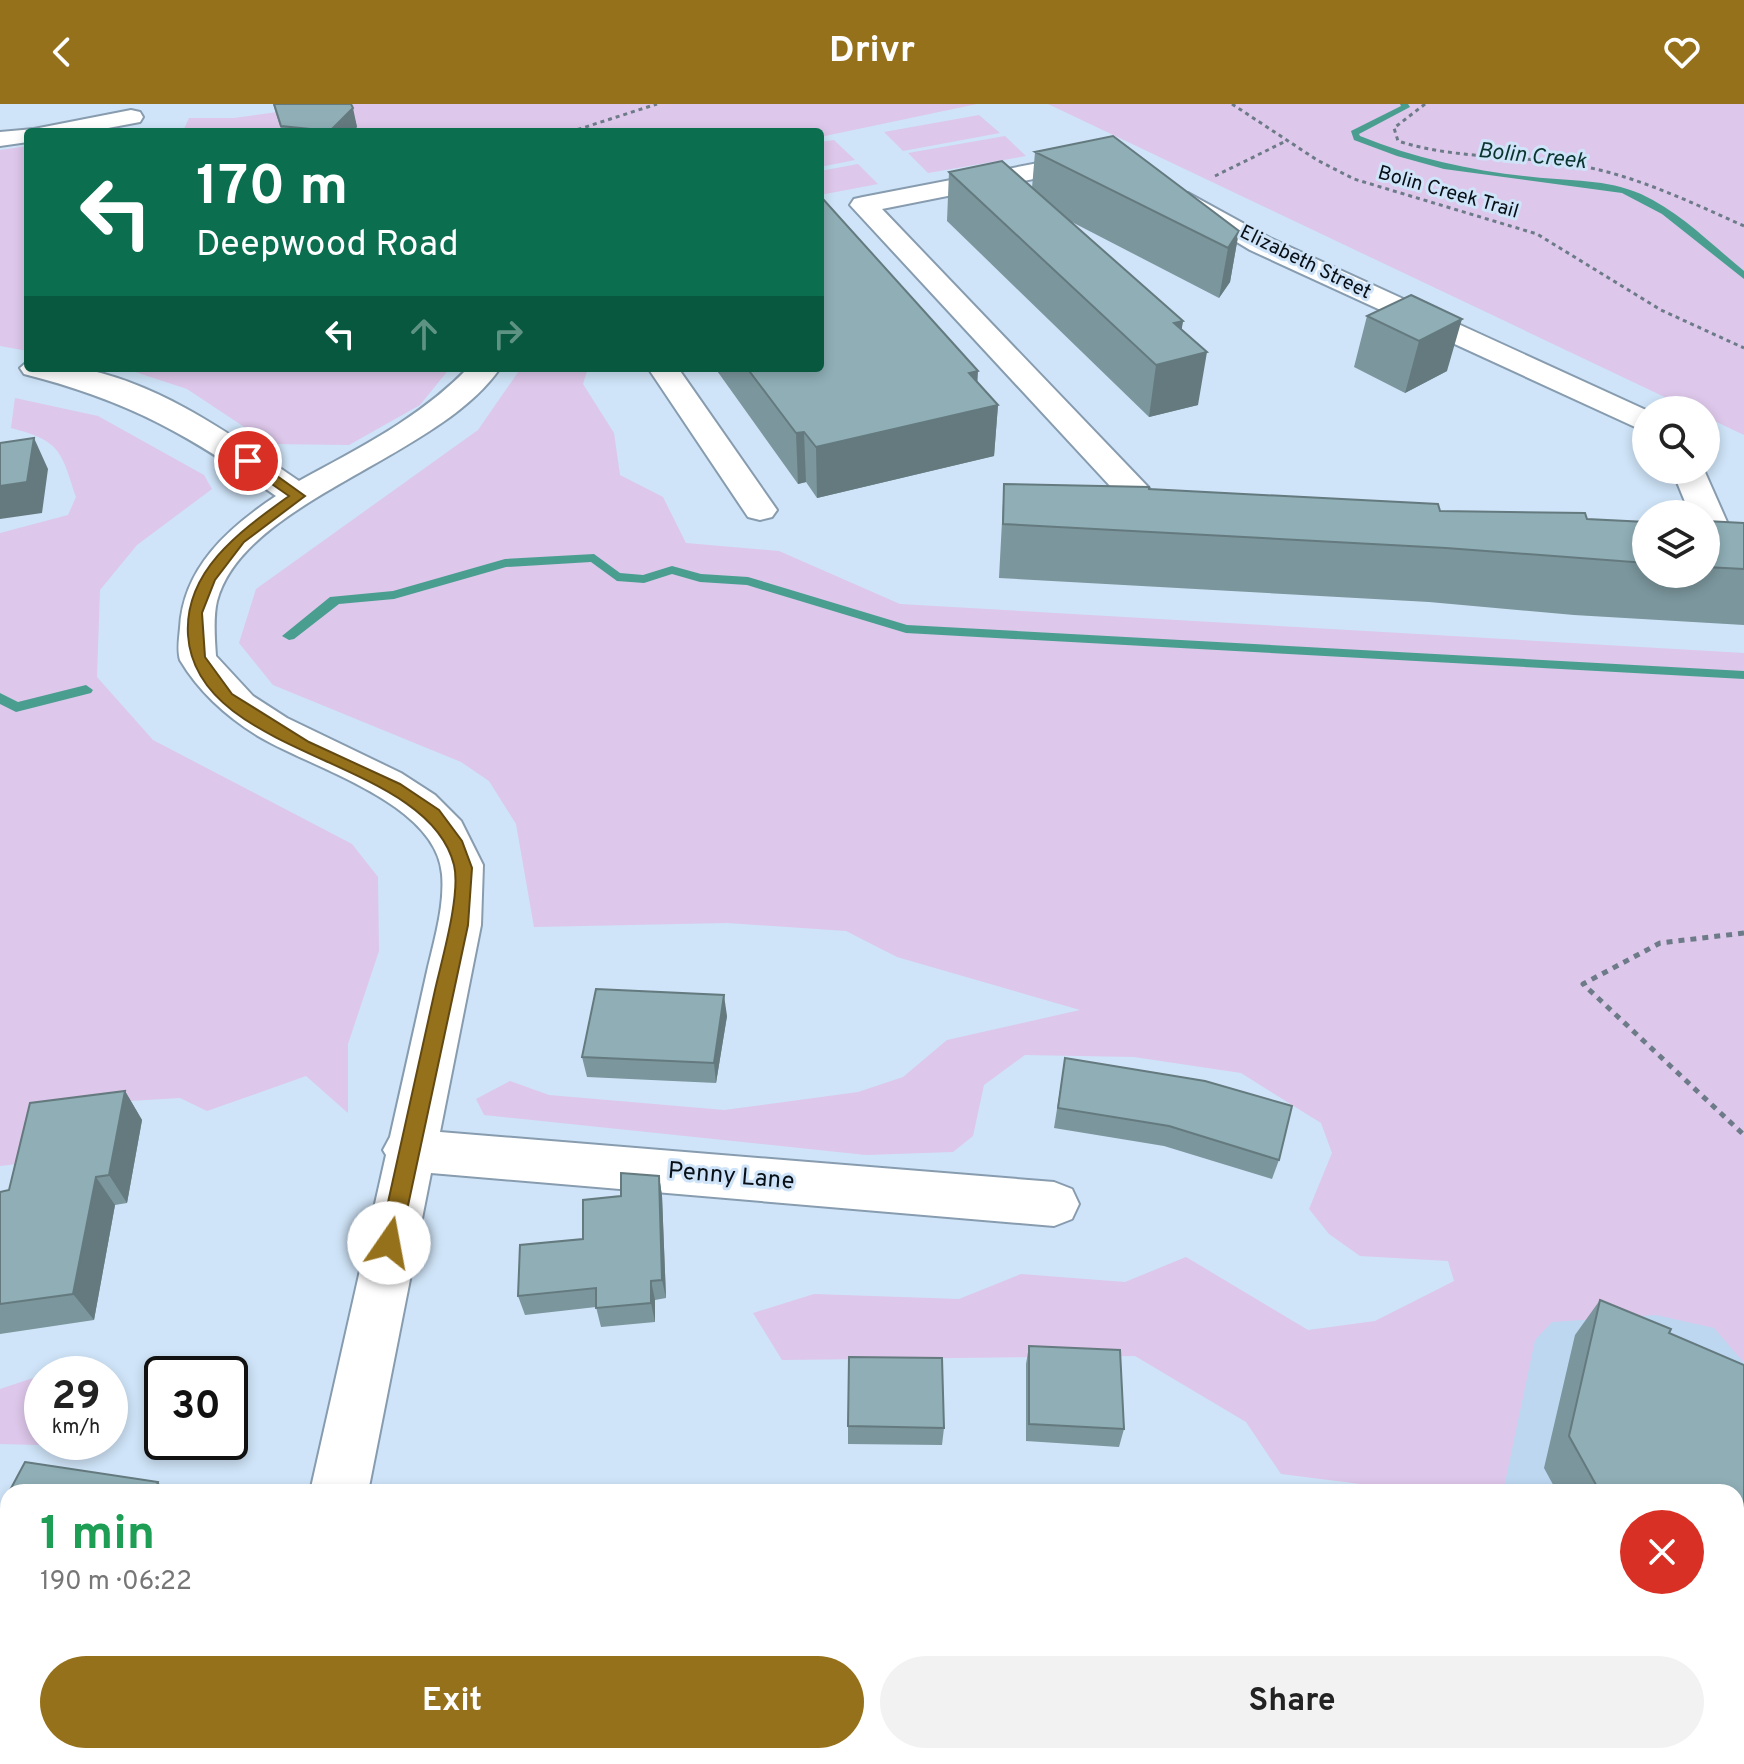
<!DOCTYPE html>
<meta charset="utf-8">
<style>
:root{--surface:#fff;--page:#f2f2f2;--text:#222;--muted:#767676;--accent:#96711b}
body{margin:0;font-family:Overpass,sans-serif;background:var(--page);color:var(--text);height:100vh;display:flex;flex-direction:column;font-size:30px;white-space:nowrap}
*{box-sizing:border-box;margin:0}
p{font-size:26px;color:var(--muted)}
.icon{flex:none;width:44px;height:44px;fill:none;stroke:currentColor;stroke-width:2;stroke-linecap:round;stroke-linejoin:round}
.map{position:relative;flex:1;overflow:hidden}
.panel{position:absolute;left:0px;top:1380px;width:1744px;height:280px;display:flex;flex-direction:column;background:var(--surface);border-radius:24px 24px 0 0;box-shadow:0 4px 12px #0003}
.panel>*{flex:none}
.banner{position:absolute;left:24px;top:24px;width:800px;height:244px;border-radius:8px;box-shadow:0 4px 12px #0003;background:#0b6e4f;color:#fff;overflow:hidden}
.buttons{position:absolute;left:1632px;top:292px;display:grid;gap:16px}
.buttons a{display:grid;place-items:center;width:88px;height:88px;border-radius:50%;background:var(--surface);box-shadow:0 4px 12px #0003;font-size:40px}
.speed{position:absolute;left:24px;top:1252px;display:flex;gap:16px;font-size:40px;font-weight:700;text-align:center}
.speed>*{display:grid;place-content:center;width:104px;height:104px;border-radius:50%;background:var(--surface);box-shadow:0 4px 12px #0003;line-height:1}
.speed small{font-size:20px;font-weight:400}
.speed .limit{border:4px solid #111;border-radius:12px;background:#fff;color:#111}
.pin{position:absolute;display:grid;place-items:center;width:68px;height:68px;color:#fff;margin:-34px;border:4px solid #fff;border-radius:50%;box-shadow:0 2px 8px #0007}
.me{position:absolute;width:88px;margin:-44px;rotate:12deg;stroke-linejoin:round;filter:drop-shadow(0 0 6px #0008)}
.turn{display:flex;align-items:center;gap:28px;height:168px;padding:0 40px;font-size:36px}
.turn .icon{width:104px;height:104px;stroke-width:2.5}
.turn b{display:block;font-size:56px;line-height:68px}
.lanes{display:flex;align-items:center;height:76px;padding:0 40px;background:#0003;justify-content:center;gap:40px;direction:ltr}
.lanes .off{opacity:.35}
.round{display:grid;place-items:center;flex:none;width:84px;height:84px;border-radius:42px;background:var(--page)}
.head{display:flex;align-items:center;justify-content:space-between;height:136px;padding:0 40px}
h1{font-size:48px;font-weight:700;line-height:60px;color:#1e9e55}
.primary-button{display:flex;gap:16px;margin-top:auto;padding:16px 40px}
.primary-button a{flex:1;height:92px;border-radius:48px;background:var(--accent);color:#fff;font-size:32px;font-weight:700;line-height:92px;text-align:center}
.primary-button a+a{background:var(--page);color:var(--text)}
header{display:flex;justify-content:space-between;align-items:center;height:104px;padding:0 40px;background:var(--accent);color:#fff;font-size:36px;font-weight:700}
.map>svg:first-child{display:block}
.built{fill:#bdd7f1}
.green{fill:#ddc7ea}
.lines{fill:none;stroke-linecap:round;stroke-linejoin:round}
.stream{fill:#499e90;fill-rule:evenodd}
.minor-casing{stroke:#889caf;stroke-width:4}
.path-far1{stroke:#6d7b89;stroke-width:3;stroke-dasharray:4 4;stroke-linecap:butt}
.path{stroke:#6d7b89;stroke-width:5;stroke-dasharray:6 6;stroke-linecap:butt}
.minor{fill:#fff;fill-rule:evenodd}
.wall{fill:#7b969d}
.shaded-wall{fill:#647a7f}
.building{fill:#8faeb6;stroke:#647a7f;stroke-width:2}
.route{fill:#96711b;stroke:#624912;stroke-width:2}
.labels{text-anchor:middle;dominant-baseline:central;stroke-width:6;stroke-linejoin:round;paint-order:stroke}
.far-street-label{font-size:20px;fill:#080f16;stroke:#cfe4f8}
.far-water-label{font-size:22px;font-style:italic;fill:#0a342e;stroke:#cfe4f8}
.street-label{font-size:24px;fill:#080f16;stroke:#cfe4f8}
</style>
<header><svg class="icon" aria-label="back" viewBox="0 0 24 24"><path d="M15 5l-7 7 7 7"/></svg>Drivr<svg class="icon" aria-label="heart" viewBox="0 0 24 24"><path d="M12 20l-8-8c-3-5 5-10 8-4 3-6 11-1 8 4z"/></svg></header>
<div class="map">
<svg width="1744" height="1660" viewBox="0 0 1744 1660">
<rect width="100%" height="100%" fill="#cfe4f8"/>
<!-- built -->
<path class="built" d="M 1469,1004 L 1744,1196 L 1744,1660 L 349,1660 L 351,1652 L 1736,1652 L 1736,1388 L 1485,1388 Z"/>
<!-- green -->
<path class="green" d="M 335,0 L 977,0 L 820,33 L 820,28 L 174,28 L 184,25 L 189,14 L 234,14 Z
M 1048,0 L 1744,0 L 1744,331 L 1706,313 L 1706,306 L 1692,306 Z
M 979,11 L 1000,29 L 903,47 L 884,28 Z
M 1005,32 L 1026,52 L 928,69 L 908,49 Z
M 834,36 L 855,56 L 820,63 L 820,38 Z
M 28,42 L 28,247 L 0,242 L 0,46 Z
M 858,60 L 878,80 L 820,91 L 820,67 Z
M 123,264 L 450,264 L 420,301 L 349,341 L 270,340 L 187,285 Z
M 521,264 L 588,264 L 583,280 L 614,329 L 620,371 L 663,393 L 686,439 L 779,447 L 900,500 L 1744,549 L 1744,1259 L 1714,1224 L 1656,1211 L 1552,1218 L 1535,1236 L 1503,1388 L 1424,1388 L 1281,1370 L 1246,1318 L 1135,1252 L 782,1256 L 753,1209 L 814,1190 L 959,1195 L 1021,1170 L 1125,1178 L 1186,1153 L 1308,1226 L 1375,1217 L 1454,1177 L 1448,1157 L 1360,1152 L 1329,1130 L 1309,1105 L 1332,1049 L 1321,1019 L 1241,969 L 1134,953 L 1025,951 L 984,981 L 973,1032 L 953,1048 L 866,1051 L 484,1011 L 476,995 L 510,977 L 549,991 L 724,1006 L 858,988 L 903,973 L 947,936 L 1080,906 L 897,853 L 846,827 L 727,819 L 534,823 L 516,720 L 489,677 L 461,658 L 273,581 L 239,539 L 256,485 L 478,326 Z
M 15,294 L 98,312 L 204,371 L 212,385 L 137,441 L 100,486 L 97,573 L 153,636 L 352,740 L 378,773 L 379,847 L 348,940 L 348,1009 L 306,972 L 207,1007 L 180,994 L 63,1001 L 17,1060 L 0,1062 L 0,429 L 68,411 L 76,393 C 61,347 61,337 11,324 Z
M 42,1271 L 42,1338 L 80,1338 L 77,1342 L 0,1340 L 0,1285 Z
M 1323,1652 L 1600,1652 L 1597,1660 L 1337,1660 Z"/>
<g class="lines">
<!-- stream -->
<path class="stream" d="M 1400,0 L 1408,0 L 1410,3 L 1359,30 L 1360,32 C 1416,55 1473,67 1533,73 C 1569,77 1607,75 1641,90 C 1680,108 1711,140 1744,167 L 1744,175 L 1662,110 L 1622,89 L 1444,65 L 1397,52 L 1354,36 L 1351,27 L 1401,2 Z
M 594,450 L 620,469 L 643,471 L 672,462 L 701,470 L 748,473 L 907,521 L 1744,567 L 1744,575 L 906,529 L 747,481 L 700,478 L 672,470 L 644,479 L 617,477 L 591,458 L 506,463 L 394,495 L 339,500 L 294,535 L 289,536 L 282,532 L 330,493 L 393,487 L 505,455 Z
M 86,581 L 93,586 L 91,589 L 16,608 L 0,600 L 0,589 L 18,598 Z"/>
<!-- minor casing -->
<g class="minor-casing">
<path id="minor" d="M 131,6 L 140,8 L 143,13 L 140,18 L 87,28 L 28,28 L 28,38 L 0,42 L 0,28 L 34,25 Z
M 1090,49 L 1099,52 L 1103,57 L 1099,62 L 882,105 L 1148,383 L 1153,390 L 1148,397 L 1136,400 L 1124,397 L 850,101 L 854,95 L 863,93 Z
M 1188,89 L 1270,134 L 1646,306 L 1646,328 L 1250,146 L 1179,103 L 1175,97 L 1179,91 Z
M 28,257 L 28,264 C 44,264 62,262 78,264 C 159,278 233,332 299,377 C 359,344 420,314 468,264 L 500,264 C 438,355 244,396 217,497 C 213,513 215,537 216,552 L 253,592 L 287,614 L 401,669 L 435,691 L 461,717 L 483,761 L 481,821 L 440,1028 L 1054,1078 L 1072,1085 L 1079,1100 L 1072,1115 L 1054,1122 L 431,1069 L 368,1388 L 310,1388 L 386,1051 L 383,1046 L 390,1033 C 402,980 414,926 426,872 C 433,840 445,803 442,770 C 436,698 311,664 258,632 C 227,613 199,588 180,556 C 177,546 179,535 180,524 C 183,464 228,424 276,392 C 187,330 130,297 24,270 L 20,264 Z
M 648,264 L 678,264 L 777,406 L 772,413 L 760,416 L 748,413 Z
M 1672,366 L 1704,366 L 1731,427 L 1726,434 L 1706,435 L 1706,410 L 1690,410 Z
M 255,1652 L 319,1652 L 318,1660 L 254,1660 Z"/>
</g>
<!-- path-far1 -->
<path class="path-far1" d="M 1232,0 L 1317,56 L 1354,75 L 1537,130 L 1661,206 L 1744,244
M 1425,0 L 1394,24 L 1398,37 C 1454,55 1512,51 1569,60 C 1631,69 1688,97 1744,122
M 570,28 L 657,0
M 1215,72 L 1286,37"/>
<!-- path -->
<path class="path" d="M 1744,829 L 1660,839 L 1583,880 L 1744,1031"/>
<!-- minor -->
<use href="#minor" class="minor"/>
</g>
<!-- wall -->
<path class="wall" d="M 273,0 L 351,0 L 357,23 L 352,28 L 282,28 Z
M 1035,48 L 1239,127 L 1230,178 L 1219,194 L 1068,116 L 1183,217 L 1181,226 L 1198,301 L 1149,313 L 947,117 L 949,68 L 1032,84 Z
M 1411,191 L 1447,267 L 1405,289 L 1354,263 L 1367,212 Z
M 715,264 L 820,264 L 977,278 L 998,301 L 994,352 L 817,394 L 806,378 L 798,380 Z
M 1004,380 L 1149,385 L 1440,407 L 1646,418 L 1646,470 L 1706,470 L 1706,417 L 1744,419 L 1744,521 L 1574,511 L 1429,498 L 999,474 Z
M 727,912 L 716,979 L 587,973 L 582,953 Z
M 1065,954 L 1279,1056 L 1272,1075 L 1164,1042 L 1054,1024 Z
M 125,987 L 142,1016 L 127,1099 L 115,1101 L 94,1216 L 0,1230 L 0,1088 L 9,1086 Z
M 659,1072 L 662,1092 L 666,1194 L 655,1196 L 655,1218 L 601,1223 L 596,1203 L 525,1211 L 518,1192 L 583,1135 L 621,1092 Z
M 1600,1196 L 1669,1229 L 1744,1261 L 1744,1660 L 1692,1660 L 1693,1652 L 1736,1652 L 1736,1388 L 1557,1388 L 1544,1364 L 1575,1231 Z
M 1029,1242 L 1124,1325 L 1119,1343 L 1026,1337 L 1026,1260 Z
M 848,1322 L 944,1324 L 942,1341 L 848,1340 Z
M 8,1391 L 8,1511 L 0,1510 L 0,1406 Z"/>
<!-- shaded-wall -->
<path class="shaded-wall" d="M 353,4 L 357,23 L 352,28 L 330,28 Z
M 1239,127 L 1230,178 L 1219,194 L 1228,144 Z
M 1462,215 L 1447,267 L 1405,289 L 1419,237 Z
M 1183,217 L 1177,256 L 1207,248 L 1198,301 L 1149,313 L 1156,261 L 1174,219 Z
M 978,267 L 976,306 L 998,301 L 994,352 L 817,394 L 816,343 L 969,269 Z
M 804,328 L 806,378 L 798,380 L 796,329 Z
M 34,334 L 48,365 L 42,409 L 0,415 L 0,382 Z
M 724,891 L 727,912 L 716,979 L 714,959 Z
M 125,987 L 142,1016 L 127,1099 L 109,1071 Z
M 659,1072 L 662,1092 L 666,1194 L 662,1176 Z
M 96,1073 L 115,1101 L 94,1216 L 73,1190 Z
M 651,1177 L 655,1196 L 655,1218 L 651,1199 Z
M 158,1378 L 166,1388 L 154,1388 Z"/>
<!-- building -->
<path class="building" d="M 274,0 L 351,0 L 353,4 L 330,27 L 281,22 Z
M 1113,32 L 1239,127 L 1228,144 L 1035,48 Z
M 1002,57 L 1183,217 L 1174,219 L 1207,248 L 1156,261 L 949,68 Z
M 820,95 L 823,95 L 978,267 L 969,269 L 998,301 L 816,343 L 804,328 L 796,329 L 747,264 L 820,264 Z
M 1411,191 L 1462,215 L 1419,237 L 1367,212 Z
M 34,334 L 27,378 L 0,382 L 0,339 Z
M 1004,380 L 1149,383 L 1149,385 L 1438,400 L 1440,407 L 1585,409 L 1587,415 L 1646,418 L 1646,459 L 1446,444 L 1003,420 Z
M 1706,417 L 1744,419 L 1744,465 L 1706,463 Z
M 596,885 L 724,891 L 714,959 L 582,953 Z
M 1065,954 L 1205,977 L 1292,1002 L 1279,1056 L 1169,1022 L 1058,1004 Z
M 125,987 L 109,1071 L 96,1073 L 73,1190 L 0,1200 L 0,1088 L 9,1086 L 30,999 Z
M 621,1069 L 659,1072 L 662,1176 L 651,1177 L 651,1199 L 596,1204 L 596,1184 L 518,1192 L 520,1141 L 583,1135 L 583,1096 L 621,1092 Z
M 1600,1196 L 1671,1225 L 1669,1229 L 1744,1261 L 1744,1515 L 1736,1511 L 1736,1388 L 1600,1388 L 1569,1332 Z
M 1029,1242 L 1120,1246 L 1124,1325 L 1029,1320 Z
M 849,1253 L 942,1254 L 944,1324 L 848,1322 Z
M 25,1358 L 158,1378 L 154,1388 L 9,1388 Z
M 8,1391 L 8,1500 L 0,1498 L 0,1406 Z
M 1744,1515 L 1744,1660 L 1724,1660 L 1725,1652 L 1736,1652 L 1736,1572 Z
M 1050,1655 L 1064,1660 L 1049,1660 Z"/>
<!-- route -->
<path class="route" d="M 243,354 L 252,354 L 305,392 L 244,438 L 215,476 L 202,509 L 205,553 L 232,590 L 309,638 L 400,680 L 439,706 L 462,737 L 472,764 L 468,821 L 400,1139 L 397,1146 L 389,1149 L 382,1146 L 379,1139 C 398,1055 416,970 435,886 C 442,855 461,790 454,761 C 427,652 196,655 188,531 C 184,466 242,426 289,392 L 243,360 Z"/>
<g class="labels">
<!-- far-street labels -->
<g class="far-street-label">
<text transform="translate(1448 89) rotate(16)">Bolin Creek Trail</text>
<text transform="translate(1305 159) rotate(26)">Elizabeth Street</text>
</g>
<!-- far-water labels -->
<g class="far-water-label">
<text transform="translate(1532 53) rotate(6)">Bolin Creek</text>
</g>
<!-- street labels -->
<g class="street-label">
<text transform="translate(731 1073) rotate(5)">Penny Lane</text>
</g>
</g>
</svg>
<div class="buttons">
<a><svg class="icon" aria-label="search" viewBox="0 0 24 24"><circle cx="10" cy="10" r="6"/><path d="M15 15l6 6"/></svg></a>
<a><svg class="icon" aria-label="layers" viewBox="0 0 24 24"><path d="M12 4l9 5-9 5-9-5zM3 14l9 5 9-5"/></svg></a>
</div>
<div class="speed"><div>29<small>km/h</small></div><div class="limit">30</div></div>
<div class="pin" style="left:248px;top:357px;background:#d93025"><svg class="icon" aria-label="arrive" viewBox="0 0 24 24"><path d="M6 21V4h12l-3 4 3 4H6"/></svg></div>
<svg class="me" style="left:389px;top:1139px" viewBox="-20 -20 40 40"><circle r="19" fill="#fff"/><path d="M0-13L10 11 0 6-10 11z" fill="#96711b"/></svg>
<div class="banner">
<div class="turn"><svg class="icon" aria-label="left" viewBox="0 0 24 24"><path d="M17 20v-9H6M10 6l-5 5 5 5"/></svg><div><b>170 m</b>Deepwood Road</div></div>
<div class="lanes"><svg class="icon" aria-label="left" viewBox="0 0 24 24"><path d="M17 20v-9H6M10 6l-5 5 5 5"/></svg><svg class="icon off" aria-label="ahead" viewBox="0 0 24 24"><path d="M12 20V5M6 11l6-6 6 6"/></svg><svg class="icon off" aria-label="right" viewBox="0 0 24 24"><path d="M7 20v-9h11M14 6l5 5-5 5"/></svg></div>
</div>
<section class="panel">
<div class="head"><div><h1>1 min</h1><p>190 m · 06:22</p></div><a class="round" style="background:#d93025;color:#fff"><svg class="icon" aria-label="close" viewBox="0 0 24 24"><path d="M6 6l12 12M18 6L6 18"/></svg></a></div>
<div class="primary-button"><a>Exit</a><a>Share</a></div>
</section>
</div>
